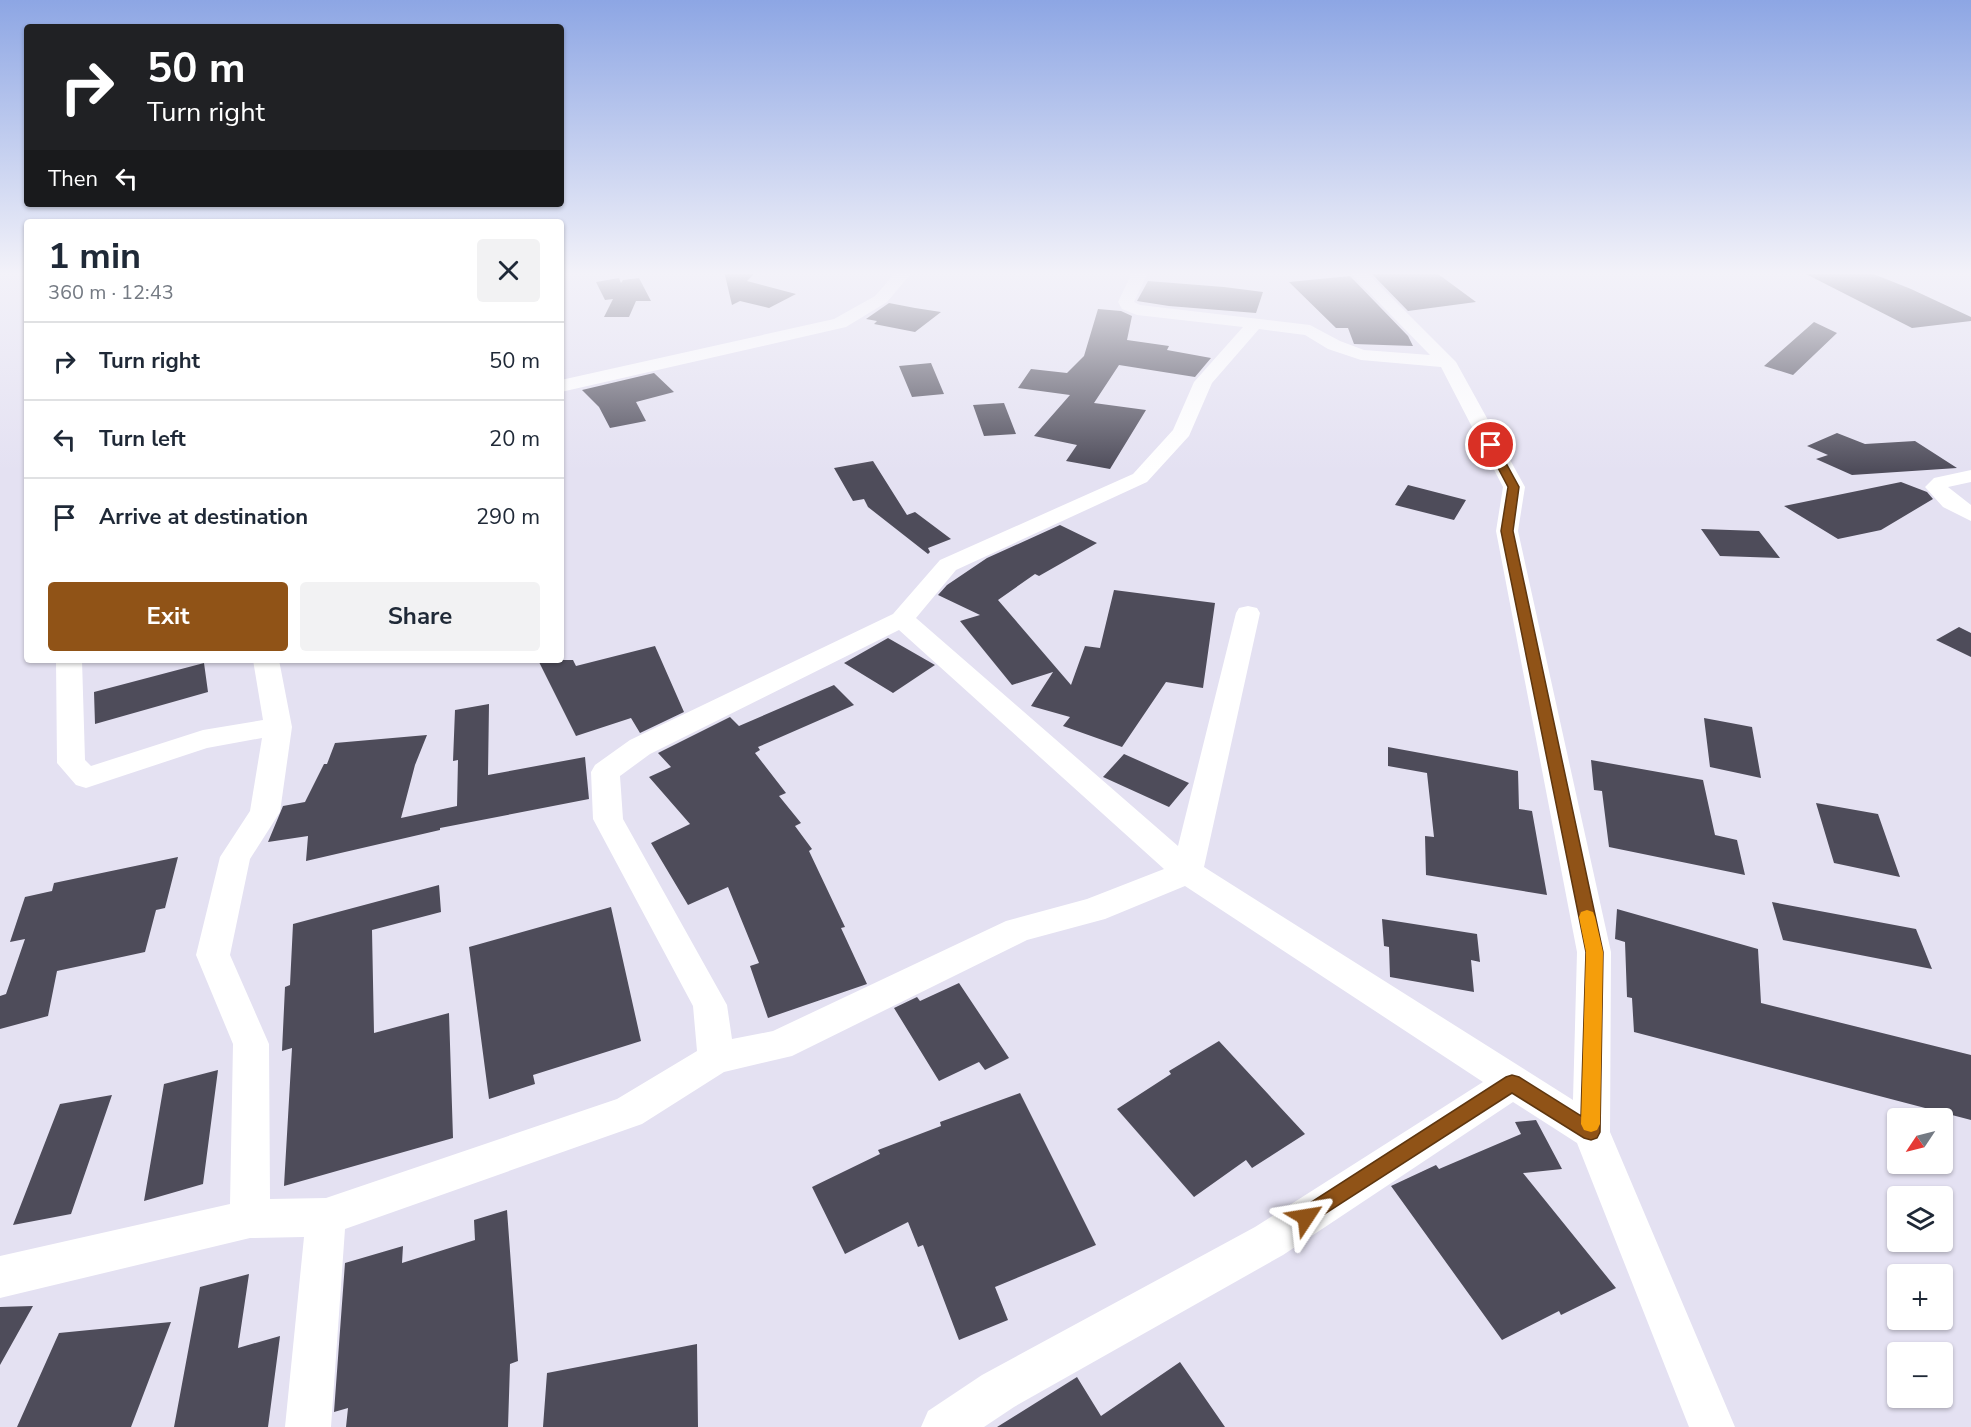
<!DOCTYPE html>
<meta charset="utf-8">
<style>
:root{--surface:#fff;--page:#f2f2f3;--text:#1f2937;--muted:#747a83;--line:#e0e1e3;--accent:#905317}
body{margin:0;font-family:"Nunito Sans",sans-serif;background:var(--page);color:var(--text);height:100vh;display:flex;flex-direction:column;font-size:22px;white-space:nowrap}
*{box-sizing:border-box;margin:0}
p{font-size:20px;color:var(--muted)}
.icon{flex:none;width:33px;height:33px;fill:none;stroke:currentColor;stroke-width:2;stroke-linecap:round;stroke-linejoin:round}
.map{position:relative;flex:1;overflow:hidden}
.drawer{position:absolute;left:24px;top:219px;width:540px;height:444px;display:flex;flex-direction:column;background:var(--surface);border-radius:6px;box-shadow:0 2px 4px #0004}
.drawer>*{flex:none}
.banner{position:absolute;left:24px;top:24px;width:540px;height:183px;border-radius:6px;box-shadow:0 2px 4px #0004;background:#202124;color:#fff;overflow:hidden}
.needle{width:39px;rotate:235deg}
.buttons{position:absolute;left:1887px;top:1108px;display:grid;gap:12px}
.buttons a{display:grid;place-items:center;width:66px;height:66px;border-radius:6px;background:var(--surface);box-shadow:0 2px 4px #0004;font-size:30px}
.pin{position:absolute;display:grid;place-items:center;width:51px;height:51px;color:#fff;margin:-26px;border:3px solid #fff;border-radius:50%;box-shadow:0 2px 6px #0007}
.me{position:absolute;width:66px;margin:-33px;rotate:57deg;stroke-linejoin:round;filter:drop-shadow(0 0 4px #0008)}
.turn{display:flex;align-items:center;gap:21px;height:126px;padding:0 24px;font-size:27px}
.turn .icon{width:78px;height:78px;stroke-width:2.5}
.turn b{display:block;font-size:42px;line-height:51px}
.then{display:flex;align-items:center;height:57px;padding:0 24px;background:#0003;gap:12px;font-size:22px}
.round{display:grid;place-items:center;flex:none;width:63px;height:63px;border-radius:6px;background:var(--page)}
.summary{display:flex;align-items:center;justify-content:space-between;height:102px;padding:0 24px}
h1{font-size:36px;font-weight:700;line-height:45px}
.primary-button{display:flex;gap:12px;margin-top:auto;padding:12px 24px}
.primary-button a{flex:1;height:69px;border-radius:6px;background:var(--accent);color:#fff;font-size:24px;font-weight:700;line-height:69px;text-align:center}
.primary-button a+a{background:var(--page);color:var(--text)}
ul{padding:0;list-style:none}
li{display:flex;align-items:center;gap:18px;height:78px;padding:0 24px;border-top:2px solid var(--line)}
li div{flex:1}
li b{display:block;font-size:22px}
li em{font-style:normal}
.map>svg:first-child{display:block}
.building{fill:#4e4c5a}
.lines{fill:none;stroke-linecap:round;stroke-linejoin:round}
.street{fill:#fff;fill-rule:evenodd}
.route{fill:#905317;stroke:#5e360f;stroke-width:1.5}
.slow{fill:#f59e0b}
</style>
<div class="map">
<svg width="1971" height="1427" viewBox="0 0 1971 1427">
<rect width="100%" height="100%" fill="#e4e1f2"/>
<!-- building -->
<path class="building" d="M 724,271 L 757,271 L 747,281 L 796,294 L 769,308 L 740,301 L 732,305 Z
M 1411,271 L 1434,271 L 1476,302 L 1408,311 L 1372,274 Z
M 1800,271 L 1866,271 L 1911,289 L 1971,317 L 1971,321 L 1912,328 Z
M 1350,276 L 1408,336 L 1413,346 L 1354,344 L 1348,328 L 1336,328 L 1289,282 Z
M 619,278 L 621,283 L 623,280 L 639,278 L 651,301 L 636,301 L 629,317 L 604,317 L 613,299 L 605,300 L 596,282 Z
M 1148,281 L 1224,287 L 1263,292 L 1256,313 L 1169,306 L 1137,301 Z
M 889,303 L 915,308 L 941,312 L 915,332 L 874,324 L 877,321 L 866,319 Z
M 1098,309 L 1121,311 L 1132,316 L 1127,340 L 1169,346 L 1167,350 L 1211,358 L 1195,377 L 1119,365 L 1094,403 L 1146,410 L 1110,469 L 1066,461 L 1077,445 L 1034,436 L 1070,395 L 1018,388 L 1031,369 L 1067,373 L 1084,356 Z
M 1814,322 L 1837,333 L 1793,375 L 1764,366 Z
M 931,363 L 944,394 L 912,397 L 899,366 Z
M 654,373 L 674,392 L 636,402 L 646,421 L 610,428 L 599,407 L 582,390 Z
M 1004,403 L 1016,434 L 984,436 L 973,405 Z
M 1837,433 L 1865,444 L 1915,441 L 1957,468 L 1852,475 L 1816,459 L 1828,455 L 1807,446 Z
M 873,461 L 907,515 L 915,512 L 951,539 L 928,548 L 930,552 L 928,554 L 868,507 L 864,499 L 853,501 L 834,468 Z
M 1901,482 L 1927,492 L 1933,499 L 1881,530 L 1838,539 L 1784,506 Z
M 1408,485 L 1466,500 L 1454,520 L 1395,505 Z
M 1060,525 L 1097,543 L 1039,576 L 1035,574 L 998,600 L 1071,685 L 1085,646 L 1100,648 L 1114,590 L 1215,603 L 1203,688 L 1166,682 L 1122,747 L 1063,726 L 1070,717 L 1031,706 L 1053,672 L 1012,685 L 960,621 L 980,615 L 938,595 L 947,585 L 987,558 Z
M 1701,529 L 1759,531 L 1780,558 L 1720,556 Z
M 1959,627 L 1971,633 L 1971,657 L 1936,640 Z
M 888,638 L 935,665 L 893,693 L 844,663 Z
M 655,646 L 684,712 L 640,733 L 631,718 L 576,736 L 538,660 L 573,660 L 576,666 Z
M 204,663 L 208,692 L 95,724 L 94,692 Z
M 834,685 L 854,705 L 758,747 L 760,750 L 755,753 L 786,793 L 779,796 L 801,823 L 795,826 L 812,849 L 809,851 L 845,927 L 841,928 L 867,984 L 768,1018 L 750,966 L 759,963 L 728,887 L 688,905 L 651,843 L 690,824 L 649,777 L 671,767 L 658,753 L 730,717 L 739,726 Z
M 489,704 L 488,775 L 585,757 L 589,799 L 440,828 L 440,830 L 306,861 L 308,836 L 268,842 L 283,806 L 305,802 L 324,764 L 327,764 L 335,743 L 427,735 L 415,765 L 401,818 L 457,806 L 458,760 L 453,761 L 455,710 Z
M 1704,718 L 1752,727 L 1761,778 L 1710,767 Z
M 1388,747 L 1518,771 L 1519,809 L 1532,811 L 1547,895 L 1426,875 L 1425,836 L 1434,837 L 1427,773 L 1388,766 Z
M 1124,754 L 1189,783 L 1169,807 L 1103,777 Z
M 1591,760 L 1703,780 L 1715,835 L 1737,840 L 1745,875 L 1609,847 L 1602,791 L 1594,790 Z
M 1816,803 L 1878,814 L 1900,877 L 1834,863 Z
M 178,857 L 165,908 L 156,910 L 145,952 L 57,971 L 48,1016 L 0,1029 L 0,996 L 6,994 L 25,939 L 10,942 L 25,897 L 52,891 L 54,883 Z
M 439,885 L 441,912 L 372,930 L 374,1033 L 449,1013 L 453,1138 L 284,1186 L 292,1048 L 282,1051 L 285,987 L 290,985 L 293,924 Z
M 1772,902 L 1916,929 L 1932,969 L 1783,940 Z
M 611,907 L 641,1041 L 533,1075 L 535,1084 L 489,1099 L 469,947 Z
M 1617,909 L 1758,949 L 1761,1003 L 1971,1055 L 1971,1120 L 1634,1032 L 1632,998 L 1627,997 L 1625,942 L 1615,939 Z
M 1382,919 L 1477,934 L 1480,962 L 1471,960 L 1474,992 L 1390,977 L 1389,947 L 1384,946 Z
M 959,983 L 1009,1058 L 985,1070 L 979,1062 L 939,1081 L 894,1008 L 917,997 L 920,1001 Z
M 1219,1041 L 1305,1134 L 1252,1168 L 1246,1160 L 1194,1197 L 1117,1109 L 1171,1074 L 1169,1071 Z
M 218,1070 L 203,1184 L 144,1201 L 164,1084 Z
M 1020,1093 L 1096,1245 L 995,1287 L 1008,1320 L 959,1340 L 923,1245 L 918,1247 L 908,1222 L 845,1254 L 812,1187 L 880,1154 L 878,1150 L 941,1126 L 940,1122 Z
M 112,1095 L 71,1214 L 13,1225 L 60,1104 Z
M 1536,1120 L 1562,1169 L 1523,1173 L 1616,1288 L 1561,1315 L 1559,1311 L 1502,1340 L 1391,1186 L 1436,1165 L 1439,1169 L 1521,1134 L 1515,1122 Z
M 507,1210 L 518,1361 L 510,1364 L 508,1427 L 346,1427 L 348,1408 L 334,1412 L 345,1263 L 403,1246 L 402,1263 L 475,1240 L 474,1220 Z
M 249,1274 L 238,1348 L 280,1336 L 268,1427 L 174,1427 L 200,1287 Z
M 33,1306 L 0,1365 L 0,1307 Z
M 171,1322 L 131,1427 L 17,1427 L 59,1333 Z
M 697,1344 L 698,1427 L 543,1427 L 547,1373 Z
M 1180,1362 L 1225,1427 L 997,1427 L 1077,1377 L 1101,1416 Z"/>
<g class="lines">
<!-- street -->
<path class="street" d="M 897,271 L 913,271 L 887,302 L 846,327 L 561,392 L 561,380 L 834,319 L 875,296 Z
M 1133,271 L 1149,271 L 1134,302 L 1140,305 L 1310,325 L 1340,341 L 1364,350 L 1430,355 L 1348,271 L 1365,271 L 1456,362 L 1525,487 L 1518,531 L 1611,952 L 1610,1132 L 1735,1427 L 1689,1427 L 1577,1143 L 1513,1102 L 1283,1255 L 1014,1407 L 984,1427 L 921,1427 L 928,1411 L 982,1375 L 1255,1227 L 1483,1082 L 1185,886 L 1105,919 L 1027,940 L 792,1056 L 724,1072 L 642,1124 L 345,1229 L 331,1427 L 285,1427 L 304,1237 L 250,1238 L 0,1298 L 0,1256 L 230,1204 L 233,1044 L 196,955 L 220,857 L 250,811 L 262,738 L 207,748 L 86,788 L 76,785 L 57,763 L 56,660 L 82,660 L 85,760 L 91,766 L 203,730 L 263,720 L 253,660 L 279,660 L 292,727 L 280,812 L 250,859 L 230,955 L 269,1044 L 270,1199 L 326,1198 L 617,1099 L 697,1051 L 693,1006 L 593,819 L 591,772 L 595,765 L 630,740 L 893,614 L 940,560 L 1133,474 L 1173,430 L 1194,382 L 1243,327 L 1137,315 L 1122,309 L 1118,302 ZM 1259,329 L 1305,335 L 1328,349 L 1361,360 L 1441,367 L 1503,487 L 1496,531 L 1577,952 L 1573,1100 L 1204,867 L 1260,613 L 1257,608 L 1248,606 L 1239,608 L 1236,613 L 1178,846 L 916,618 L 956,570 L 1147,482 L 1189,436 L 1212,383 ZM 899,630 L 1164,869 L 1087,899 L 1006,921 L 773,1031 L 732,1039 L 727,1005 L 623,819 L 620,776 L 650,754 Z
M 1971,470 L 1971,482 L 1948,487 L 1971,505 L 1971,521 L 1943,507 L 1925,487 L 1934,478 Z"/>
</g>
<!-- sky -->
<linearGradient id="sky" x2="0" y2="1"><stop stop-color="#8da6e4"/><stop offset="0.58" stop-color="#f3f2f9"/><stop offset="1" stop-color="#f3f2f9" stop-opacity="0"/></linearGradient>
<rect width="1971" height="471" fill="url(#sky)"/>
<!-- route -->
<path class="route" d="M 1488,443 L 1495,443 L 1519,487 L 1513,531 L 1603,952 L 1600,1132 L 1597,1138 L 1591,1140 L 1584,1138 L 1512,1093 L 1306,1226 L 1299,1224 L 1296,1217 L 1299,1210 L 1506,1077 L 1512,1075 L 1519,1077 L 1581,1116 L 1586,952 L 1501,531 L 1508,487 L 1486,445 Z"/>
<!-- slow -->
<path class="slow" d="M 1587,910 L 1593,912 L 1595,917 L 1603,952 L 1600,1124 L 1597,1130 L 1591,1132 L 1584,1130 L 1581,1124 L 1586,952 L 1579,917 L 1581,912 Z"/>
</svg>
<div class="buttons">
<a><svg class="needle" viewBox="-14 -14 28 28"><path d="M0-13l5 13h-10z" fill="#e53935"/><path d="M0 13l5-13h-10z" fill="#747a83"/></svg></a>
<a><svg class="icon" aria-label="layers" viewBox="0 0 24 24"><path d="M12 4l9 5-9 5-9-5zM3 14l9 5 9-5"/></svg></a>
<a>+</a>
<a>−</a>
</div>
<div class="pin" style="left:1491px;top:445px;background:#d93025"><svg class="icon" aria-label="arrive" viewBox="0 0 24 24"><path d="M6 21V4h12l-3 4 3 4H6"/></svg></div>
<svg class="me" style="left:1306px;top:1217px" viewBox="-20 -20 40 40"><path d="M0-17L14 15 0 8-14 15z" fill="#905317" stroke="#fff" stroke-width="4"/></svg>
<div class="banner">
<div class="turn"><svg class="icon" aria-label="right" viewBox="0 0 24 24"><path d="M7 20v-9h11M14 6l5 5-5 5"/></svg><div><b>50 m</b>Turn right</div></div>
<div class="then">Then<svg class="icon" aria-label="left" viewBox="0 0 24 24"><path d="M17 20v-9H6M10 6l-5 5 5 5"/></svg></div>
</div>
<section class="drawer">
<div class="summary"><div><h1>1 min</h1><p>360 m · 12:43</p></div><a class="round"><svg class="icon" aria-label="close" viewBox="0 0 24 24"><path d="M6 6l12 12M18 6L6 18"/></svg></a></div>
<ul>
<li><svg class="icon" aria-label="right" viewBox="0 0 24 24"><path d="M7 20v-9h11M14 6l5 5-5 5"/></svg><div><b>Turn right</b></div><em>50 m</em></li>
<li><svg class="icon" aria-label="left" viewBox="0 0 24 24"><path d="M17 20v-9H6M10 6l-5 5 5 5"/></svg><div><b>Turn left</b></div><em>20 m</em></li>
<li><svg class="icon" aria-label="arrive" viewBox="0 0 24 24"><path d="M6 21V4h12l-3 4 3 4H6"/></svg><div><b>Arrive at destination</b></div><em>290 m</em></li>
</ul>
<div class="primary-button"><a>Exit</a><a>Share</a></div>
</section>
</div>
